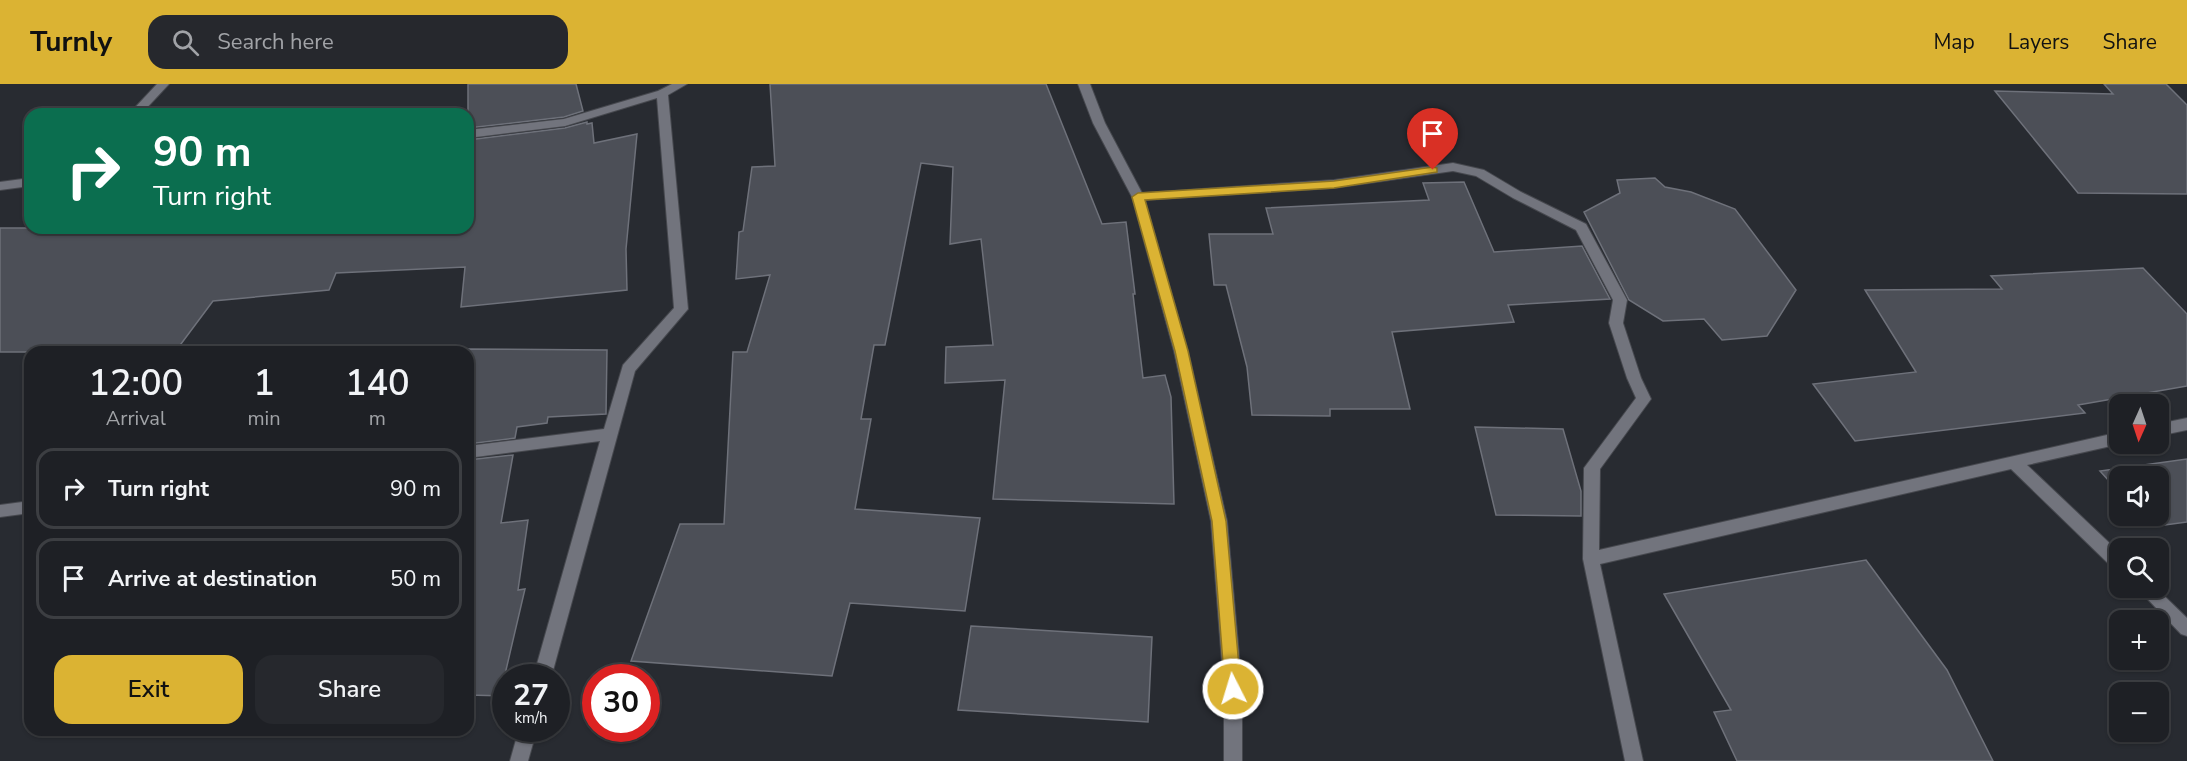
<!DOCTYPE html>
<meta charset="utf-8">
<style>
:root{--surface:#1e2025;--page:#26282d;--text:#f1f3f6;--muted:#a1a3a7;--line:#3c3e42;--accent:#dbb333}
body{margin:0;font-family:"Nunito Sans",sans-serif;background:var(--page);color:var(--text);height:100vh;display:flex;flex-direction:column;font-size:22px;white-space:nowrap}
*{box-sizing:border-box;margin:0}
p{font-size:20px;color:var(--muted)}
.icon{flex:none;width:33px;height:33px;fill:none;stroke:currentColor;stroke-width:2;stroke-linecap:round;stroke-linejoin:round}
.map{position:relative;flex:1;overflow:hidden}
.side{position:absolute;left:24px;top:262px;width:450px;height:390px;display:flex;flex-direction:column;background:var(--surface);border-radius:18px;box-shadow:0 2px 4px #0004,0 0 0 2px var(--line)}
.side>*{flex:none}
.banner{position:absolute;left:24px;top:24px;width:450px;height:126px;border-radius:18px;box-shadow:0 2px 4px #0004,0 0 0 2px var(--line);background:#0b6e4f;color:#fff;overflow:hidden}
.needle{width:39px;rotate:183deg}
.fabs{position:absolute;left:2109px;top:310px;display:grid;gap:12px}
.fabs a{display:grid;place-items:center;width:60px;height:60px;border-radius:12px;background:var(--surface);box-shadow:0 2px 4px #0004,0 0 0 2px var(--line);font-size:30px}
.speed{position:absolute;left:492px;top:580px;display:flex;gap:12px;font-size:30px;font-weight:700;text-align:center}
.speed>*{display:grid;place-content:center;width:78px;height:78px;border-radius:50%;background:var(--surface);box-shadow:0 2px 4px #0004,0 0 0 2px var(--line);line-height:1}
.speed small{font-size:15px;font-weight:400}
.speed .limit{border:9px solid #d22;background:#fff;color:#111}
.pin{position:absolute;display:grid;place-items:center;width:51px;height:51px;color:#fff;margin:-62px -26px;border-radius:50% 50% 50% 0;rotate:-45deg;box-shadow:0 0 6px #0007}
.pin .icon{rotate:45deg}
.me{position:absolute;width:66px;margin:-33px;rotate:355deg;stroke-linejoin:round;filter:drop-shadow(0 0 4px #0008)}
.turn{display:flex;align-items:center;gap:21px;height:126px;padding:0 30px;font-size:27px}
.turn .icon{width:78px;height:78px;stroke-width:2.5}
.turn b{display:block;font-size:42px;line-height:51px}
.eta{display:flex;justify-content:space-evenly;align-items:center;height:102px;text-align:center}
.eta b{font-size:36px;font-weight:600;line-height:42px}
.action{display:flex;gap:12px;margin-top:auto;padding:12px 30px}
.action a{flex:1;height:69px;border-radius:18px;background:var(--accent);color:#111;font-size:24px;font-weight:600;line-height:69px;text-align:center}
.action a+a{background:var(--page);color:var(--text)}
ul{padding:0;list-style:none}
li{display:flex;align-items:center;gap:18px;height:81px;margin:0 12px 9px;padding:0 18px;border:3px solid var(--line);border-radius:18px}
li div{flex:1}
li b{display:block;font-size:22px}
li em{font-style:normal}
header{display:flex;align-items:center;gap:36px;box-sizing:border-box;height:84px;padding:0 30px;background:var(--accent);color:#111}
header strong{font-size:28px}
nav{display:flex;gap:33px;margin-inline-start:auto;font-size:21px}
.search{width:420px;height:54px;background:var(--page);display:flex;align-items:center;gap:15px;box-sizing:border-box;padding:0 21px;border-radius:18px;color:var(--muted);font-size:22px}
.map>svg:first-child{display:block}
.building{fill:#4c4f57;stroke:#6e717a;stroke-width:1.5}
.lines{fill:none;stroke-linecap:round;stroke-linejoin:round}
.minor-casing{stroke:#46484e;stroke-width:2}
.minor{fill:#72747d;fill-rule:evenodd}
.route{fill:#dbb333;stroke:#8e7421;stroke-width:1.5}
</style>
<header>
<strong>Turnly</strong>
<div class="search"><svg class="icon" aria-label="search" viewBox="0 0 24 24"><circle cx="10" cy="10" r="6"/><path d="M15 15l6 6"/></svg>Search here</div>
<nav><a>Map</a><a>Layers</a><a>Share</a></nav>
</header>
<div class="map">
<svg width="2187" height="677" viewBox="0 0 2187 677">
<rect width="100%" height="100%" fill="#282b31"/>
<!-- building -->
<path class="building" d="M 468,0 L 576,0 L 583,27 L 564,33 L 468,44 Z
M 770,0 L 1046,0 L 1102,140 L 1126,138 L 1135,210 L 1133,210 L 1143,294 L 1165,291 L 1171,313 L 1174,420 L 993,415 L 1005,296 L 945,299 L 946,263 L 993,261 L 981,155 L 950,160 L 953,83 L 921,79 L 885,261 L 874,261 L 861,335 L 871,335 L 855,425 L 980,434 L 965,527 L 850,519 L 832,592 L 631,577 L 680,440 L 724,440 L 733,268 L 747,268 L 770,191 L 736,195 L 739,148 L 743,147 L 752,83 L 775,82 Z
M 2104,0 L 2166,0 L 2187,21 L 2187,110 L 2078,109 L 1995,7 L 2113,10 Z
M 587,38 L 587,40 L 592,39 L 594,59 L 637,50 L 626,165 L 627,206 L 461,223 L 465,183 L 336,189 L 329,206 L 213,217 L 175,268 L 0,268 L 0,144 L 468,144 L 468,56 L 565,44 Z
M 1655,94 L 1665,103 L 1691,108 L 1735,125 L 1796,206 L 1767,252 L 1722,256 L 1704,235 L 1663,237 L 1629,216 L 1584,128 L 1620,109 L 1617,96 Z
M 1464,98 L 1494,168 L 1582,162 L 1610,215 L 1508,221 L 1514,238 L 1392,248 L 1410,325 L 1330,325 L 1330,332 L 1252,331 L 1247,283 L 1226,201 L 1214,201 L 1209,150 L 1273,150 L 1266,124 L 1429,116 L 1423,99 Z
M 2143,184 L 2187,230 L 2187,302 L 2078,321 L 2085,329 L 1855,357 L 1813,300 L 1916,288 L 1865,206 L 2002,205 L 1991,192 Z
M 468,265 L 607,266 L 606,330 L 548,333 L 547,339 L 517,343 L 515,354 L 468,360 Z
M 1475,343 L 1563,345 L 1581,407 L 1581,432 L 1496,431 Z
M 513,371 L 501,439 L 528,436 L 518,506 L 525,505 L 506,586 L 506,612 L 468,611 L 468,376 Z
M 2187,375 L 2187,438 L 2150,443 L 2140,432 L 2158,432 L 2158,393 L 2120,393 L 2120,409 L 2100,387 Z
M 1866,476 L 1947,586 L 1993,677 L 1737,677 L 1714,628 L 1731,626 L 1664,510 Z
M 971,542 L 1152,553 L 1148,638 L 958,626 Z"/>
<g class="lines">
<!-- minor casing -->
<g class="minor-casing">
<path id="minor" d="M 157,0 L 169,0 L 141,30 L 129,30 Z
M 672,0 L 687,0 L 668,11 L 688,225 L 635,287 L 551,594 L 533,594 L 600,357 L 468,374 L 468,362 L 604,345 L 623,281 L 674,224 L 657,14 L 565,42 L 468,54 L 468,46 L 564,35 L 658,7 Z
M 1078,0 L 1090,0 L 1105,39 L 1142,109 L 1334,96 L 1453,79 L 1484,86 L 1521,108 L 1586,140 L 1627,216 L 1623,239 L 1641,294 L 1651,315 L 1600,385 L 1599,466 L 2120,348 L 2120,360 L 2027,381 L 2120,469 L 2120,487 L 2114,485 L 2011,385 L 1600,480 L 1643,677 L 1625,677 L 1583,475 L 1584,384 L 1636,314 L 1627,294 L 1609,239 L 1613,216 L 1576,146 L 1513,114 L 1476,92 L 1453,87 L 1334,104 L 1145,116 L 1188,267 L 1227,437 L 1242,605 L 1242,677 L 1224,677 L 1224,605 L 1211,437 L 1174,267 L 1132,113 L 1093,39 Z
M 30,94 L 30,102 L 0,106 L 0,98 Z
M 2187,334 L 2187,346 L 2158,352 L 2158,340 Z
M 30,417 L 30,429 L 0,433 L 0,421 Z
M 2137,504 L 2156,504 L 2187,534 L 2187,552 L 2181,550 Z
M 519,645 L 537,645 L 528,677 L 510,677 Z"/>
</g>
<!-- minor -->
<use href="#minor" class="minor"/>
</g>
<!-- route -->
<path class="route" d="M 1433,83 L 1437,84 L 1437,88 L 1334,104 L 1145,116 L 1188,267 L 1226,437 L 1241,605 L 1239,610 L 1233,612 L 1228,610 L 1225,605 L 1212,437 L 1175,267 L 1132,113 L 1138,109 L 1334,97 Z"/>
</svg>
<div class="fabs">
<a><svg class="needle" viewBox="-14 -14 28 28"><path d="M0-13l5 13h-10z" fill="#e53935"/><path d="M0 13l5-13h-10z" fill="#a1a3a7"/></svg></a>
<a><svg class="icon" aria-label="sound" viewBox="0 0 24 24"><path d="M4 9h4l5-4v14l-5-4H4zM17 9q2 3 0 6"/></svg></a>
<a><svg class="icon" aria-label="search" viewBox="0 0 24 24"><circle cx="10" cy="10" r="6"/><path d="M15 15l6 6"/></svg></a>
<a>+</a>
<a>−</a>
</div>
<div class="speed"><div>27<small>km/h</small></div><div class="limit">30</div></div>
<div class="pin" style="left:1433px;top:86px;background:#d93025"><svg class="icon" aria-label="arrive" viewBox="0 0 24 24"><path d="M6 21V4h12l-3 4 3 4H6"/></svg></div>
<svg class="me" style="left:1233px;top:605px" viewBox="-20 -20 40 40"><circle r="17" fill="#dbb333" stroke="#fff" stroke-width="3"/><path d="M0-11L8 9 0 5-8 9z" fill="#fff"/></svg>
<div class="banner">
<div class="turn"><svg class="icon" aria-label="right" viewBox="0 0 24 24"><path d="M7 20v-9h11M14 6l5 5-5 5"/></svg><div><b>90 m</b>Turn right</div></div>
</div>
<section class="side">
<div class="eta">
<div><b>12:00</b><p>Arrival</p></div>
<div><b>1</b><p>min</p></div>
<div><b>140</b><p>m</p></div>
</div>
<ul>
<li><svg class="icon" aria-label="right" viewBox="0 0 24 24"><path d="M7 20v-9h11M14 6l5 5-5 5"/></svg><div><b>Turn right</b></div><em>90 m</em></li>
<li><svg class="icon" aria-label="arrive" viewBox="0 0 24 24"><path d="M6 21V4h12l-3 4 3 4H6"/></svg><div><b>Arrive at destination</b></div><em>50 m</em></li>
</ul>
<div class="action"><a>Exit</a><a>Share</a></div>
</section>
</div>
